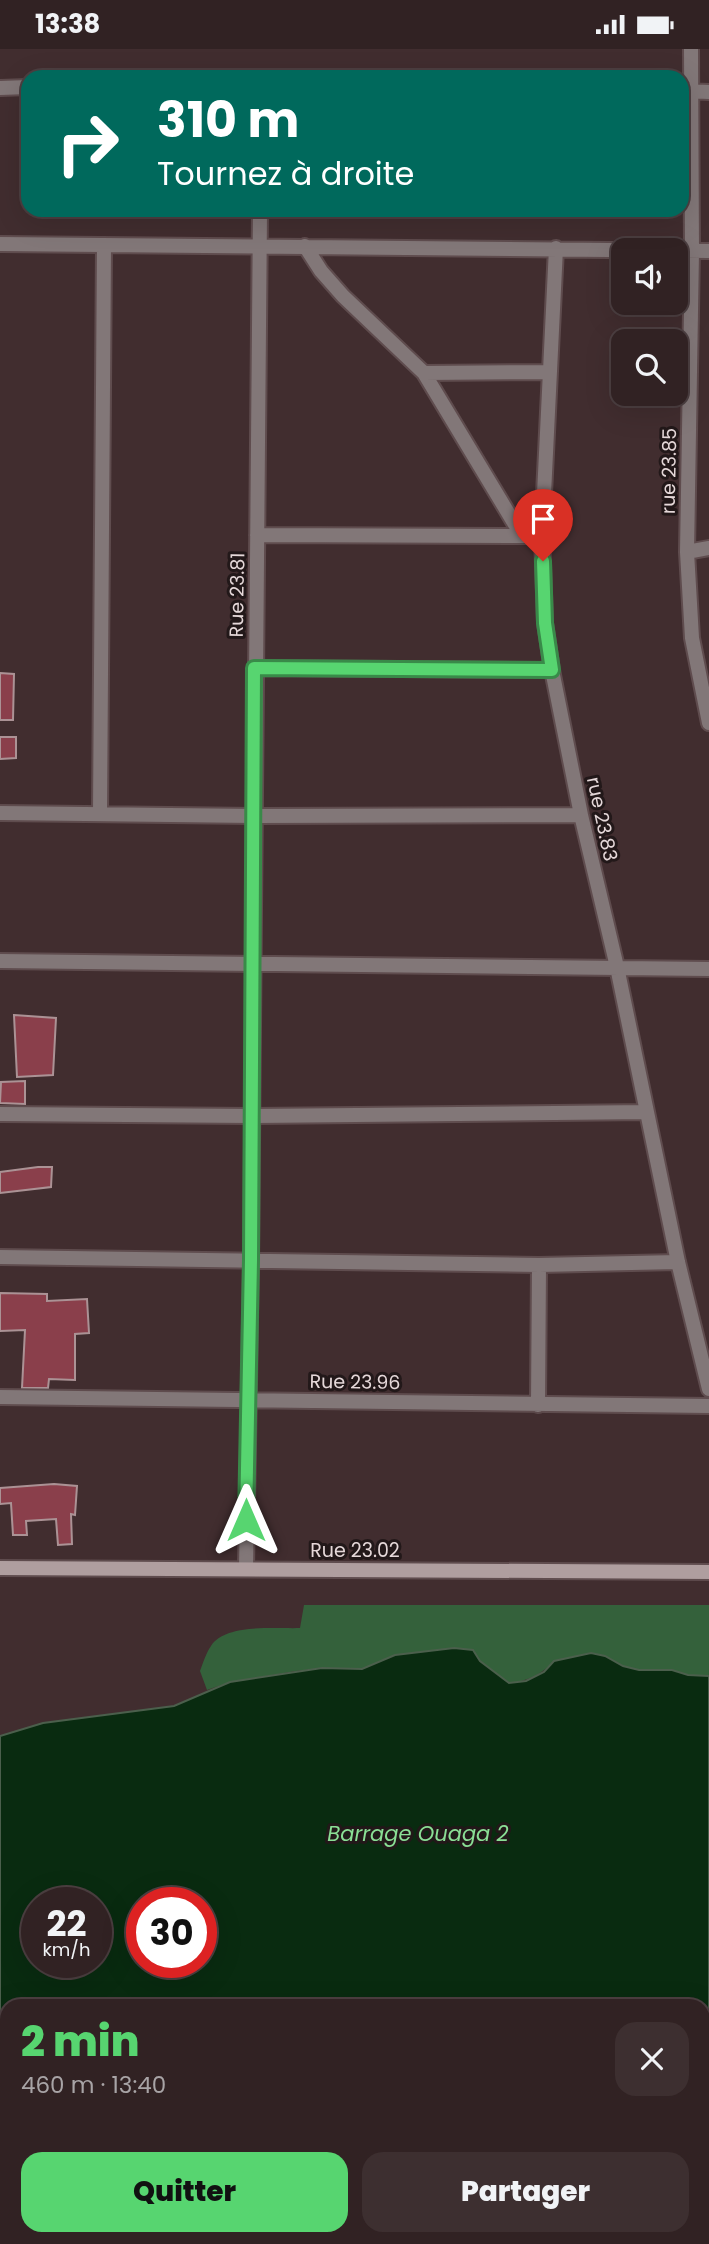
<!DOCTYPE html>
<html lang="fr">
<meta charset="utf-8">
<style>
:root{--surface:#312223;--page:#3d2f30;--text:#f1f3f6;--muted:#a8a4a6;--line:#4c3f41;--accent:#57d570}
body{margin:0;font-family:Poppins,sans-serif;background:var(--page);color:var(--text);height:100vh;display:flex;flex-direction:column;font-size:26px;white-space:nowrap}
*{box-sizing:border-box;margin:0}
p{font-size:23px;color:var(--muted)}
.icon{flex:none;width:38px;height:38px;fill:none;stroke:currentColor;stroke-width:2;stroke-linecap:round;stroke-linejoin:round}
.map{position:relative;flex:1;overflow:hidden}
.details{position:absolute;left:0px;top:1950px;width:710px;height:247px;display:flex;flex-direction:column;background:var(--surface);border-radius:21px 21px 0 0;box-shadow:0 7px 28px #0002,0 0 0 2px var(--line)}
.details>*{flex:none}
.top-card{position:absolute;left:21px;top:21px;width:668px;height:147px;border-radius:21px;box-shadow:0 7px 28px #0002,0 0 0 2px var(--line);background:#00695c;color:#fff;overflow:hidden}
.fabs{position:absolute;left:611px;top:189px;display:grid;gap:14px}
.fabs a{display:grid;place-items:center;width:77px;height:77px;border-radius:14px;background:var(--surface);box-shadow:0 7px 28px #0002,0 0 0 2px var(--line);font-size:35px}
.speed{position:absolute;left:21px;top:1838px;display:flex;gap:14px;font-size:35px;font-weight:700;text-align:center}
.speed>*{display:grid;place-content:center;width:91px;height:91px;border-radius:50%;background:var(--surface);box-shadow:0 7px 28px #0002,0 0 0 2px var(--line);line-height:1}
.speed small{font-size:18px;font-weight:400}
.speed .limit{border:10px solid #d22;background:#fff;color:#111}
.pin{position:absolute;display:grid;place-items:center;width:60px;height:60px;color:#fff;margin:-72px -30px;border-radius:50% 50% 50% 0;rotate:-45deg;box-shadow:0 0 7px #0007}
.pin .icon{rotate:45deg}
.me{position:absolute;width:77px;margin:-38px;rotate:0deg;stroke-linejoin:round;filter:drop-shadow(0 0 5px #0008)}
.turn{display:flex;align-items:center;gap:24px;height:147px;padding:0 21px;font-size:32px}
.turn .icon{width:91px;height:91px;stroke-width:2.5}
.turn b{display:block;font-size:49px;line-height:60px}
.round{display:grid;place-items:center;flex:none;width:74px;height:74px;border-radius:21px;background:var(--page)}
.overview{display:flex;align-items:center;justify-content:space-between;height:119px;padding:0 21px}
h1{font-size:42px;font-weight:800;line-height:52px;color:var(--accent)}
.cta{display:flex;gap:14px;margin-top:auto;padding:14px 21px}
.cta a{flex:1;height:80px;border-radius:21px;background:var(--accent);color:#111;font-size:28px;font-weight:800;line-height:80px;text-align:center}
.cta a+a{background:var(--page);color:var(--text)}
.status{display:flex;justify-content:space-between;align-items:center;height:49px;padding:0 35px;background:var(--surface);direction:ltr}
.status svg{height:19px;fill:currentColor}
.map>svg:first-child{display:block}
.green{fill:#34613b}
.water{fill:#092b10;stroke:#4b5f4c;stroke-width:2;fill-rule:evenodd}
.building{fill:#8a3f4b;stroke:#ab9295;stroke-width:2}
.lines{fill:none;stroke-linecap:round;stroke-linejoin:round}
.street-casing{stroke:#5f4c4e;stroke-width:18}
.secondary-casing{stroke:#5f4c4e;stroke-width:18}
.street{stroke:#827778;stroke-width:14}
.secondary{stroke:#af9e9f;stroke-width:14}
.route-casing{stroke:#398a49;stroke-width:18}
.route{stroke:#57d570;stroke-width:12}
.labels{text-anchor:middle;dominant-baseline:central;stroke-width:6;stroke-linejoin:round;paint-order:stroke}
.street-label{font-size:19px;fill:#e5d8d9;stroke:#221819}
.water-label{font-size:21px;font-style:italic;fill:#8adf95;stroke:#221819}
</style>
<div class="status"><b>13:38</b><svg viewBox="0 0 49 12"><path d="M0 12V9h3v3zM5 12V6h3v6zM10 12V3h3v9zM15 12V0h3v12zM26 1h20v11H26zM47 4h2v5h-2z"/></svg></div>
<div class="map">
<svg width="709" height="2195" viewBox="0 0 709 2195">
<rect width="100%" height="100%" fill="#412d2f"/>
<!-- green -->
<path class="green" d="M 304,1556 L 709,1556 L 709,1627 L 688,1626 L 672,1621 L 639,1621 L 623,1617 L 605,1607 L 554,1612 C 541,1626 528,1632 509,1634 L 480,1612 L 473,1601 L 395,1606 L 362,1620 L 322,1619 L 296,1622 L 230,1633 L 207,1641 L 200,1622 C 203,1614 206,1604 211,1597 C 225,1574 277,1580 300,1579 Z"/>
<!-- water -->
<path class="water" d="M 454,1599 L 473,1601 L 480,1612 L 509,1634 L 526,1632 L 544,1623 L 554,1612 L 591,1604 L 605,1607 L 623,1617 L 639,1621 L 672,1621 L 688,1626 L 709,1627 L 709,2195 L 0,2195 L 0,1687 L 43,1674 L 174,1657 L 230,1633 L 322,1619 L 362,1620 L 395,1606 ZM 37,1853 L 96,1853 L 96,1913 L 37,1913 ZM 142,1853 L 201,1853 L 201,1913 L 142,1913 ZM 7,1956 L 704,1956 L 704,2189 L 7,2189 Z"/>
<!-- building -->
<path class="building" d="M 0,624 L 14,625 L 13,671 L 0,671 Z
M 0,688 L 16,688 L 16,709 L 0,710 Z
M 14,966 L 56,969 L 53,1026 L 17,1028 Z
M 25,1032 L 25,1055 L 0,1054 L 1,1033 Z
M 38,1118 L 52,1118 L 51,1138 L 0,1144 L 0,1123 Z
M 0,1244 L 47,1245 L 47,1252 L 87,1250 L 89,1284 L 75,1285 L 75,1331 L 49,1330 L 48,1339 L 22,1339 L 25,1281 L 0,1282 Z
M 54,1435 L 77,1437 L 75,1466 L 71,1465 L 72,1495 L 58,1496 L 56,1470 L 26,1472 L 27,1486 L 13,1486 L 11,1454 L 0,1455 L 0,1439 Z"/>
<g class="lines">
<!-- street casing -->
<g class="street-casing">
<path id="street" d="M 691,0 L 692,202 L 687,503 L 692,589 L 709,674
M 0,39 L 28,38
M 684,42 L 709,43
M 0,195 L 709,202
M 305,197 L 321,222 L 343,247 L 424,324 L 522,487
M 556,199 L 542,486 L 545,574 L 552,621 L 581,766 L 617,918 L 678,1213 L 709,1340
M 424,324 L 550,323
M 257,486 L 529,487
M 687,503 L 709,499
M 255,619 L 552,621
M 0,764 L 255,767 L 581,766
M 100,765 L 104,196
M 0,912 L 709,920
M 0,1065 L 252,1067 L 647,1063
M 0,1208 L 539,1216 L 678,1213
M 0,1348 L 709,1357
M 538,1356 L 539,1216
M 246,1519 L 251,1211 L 260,161"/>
</g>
<!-- secondary casing -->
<g class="secondary-casing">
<path id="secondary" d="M 0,1519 L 709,1523"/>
</g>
<!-- street -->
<use href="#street" class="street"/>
<!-- secondary -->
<use href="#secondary" class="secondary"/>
</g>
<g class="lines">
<!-- route casing -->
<g class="route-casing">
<path id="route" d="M 246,1471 L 251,1211 L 254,619 L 552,621 L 545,574 L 543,512"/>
</g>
<!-- route -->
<use href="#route" class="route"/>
</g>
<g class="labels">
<!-- street labels -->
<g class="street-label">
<text transform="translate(669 422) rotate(-89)">rue 23.85</text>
<text transform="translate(237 546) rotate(-89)">Rue 23.81</text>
<text transform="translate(602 770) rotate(78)">rue 23.83</text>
<text transform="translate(355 1333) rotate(1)">Rue 23.96</text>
<text x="355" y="1501">Rue 23.02</text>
</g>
<!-- water labels -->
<g class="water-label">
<text x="418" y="1784">Barrage Ouaga 2</text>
</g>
</g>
</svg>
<div class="fabs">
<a><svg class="icon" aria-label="sound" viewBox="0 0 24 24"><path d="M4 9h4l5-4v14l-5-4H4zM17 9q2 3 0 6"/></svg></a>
<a><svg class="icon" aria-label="search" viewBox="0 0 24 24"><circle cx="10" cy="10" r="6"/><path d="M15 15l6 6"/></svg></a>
</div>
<div class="speed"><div>22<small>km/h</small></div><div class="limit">30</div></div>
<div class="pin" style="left:543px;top:512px;background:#d93025"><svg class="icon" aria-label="arrive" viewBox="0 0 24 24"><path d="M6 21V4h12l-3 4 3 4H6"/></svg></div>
<svg class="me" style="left:246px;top:1471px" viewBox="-20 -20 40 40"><path d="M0-17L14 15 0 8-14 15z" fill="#57d570" stroke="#fff" stroke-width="4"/></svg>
<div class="top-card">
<div class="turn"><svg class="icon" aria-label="right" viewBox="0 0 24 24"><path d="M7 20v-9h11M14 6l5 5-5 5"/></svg><div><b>310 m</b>Tournez à droite</div></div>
</div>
<section class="details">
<div class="overview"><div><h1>2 min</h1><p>460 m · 13:40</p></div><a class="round"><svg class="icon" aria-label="close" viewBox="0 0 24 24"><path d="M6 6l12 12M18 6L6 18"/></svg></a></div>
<div class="cta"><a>Quitter</a><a>Partager</a></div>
</section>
</div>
